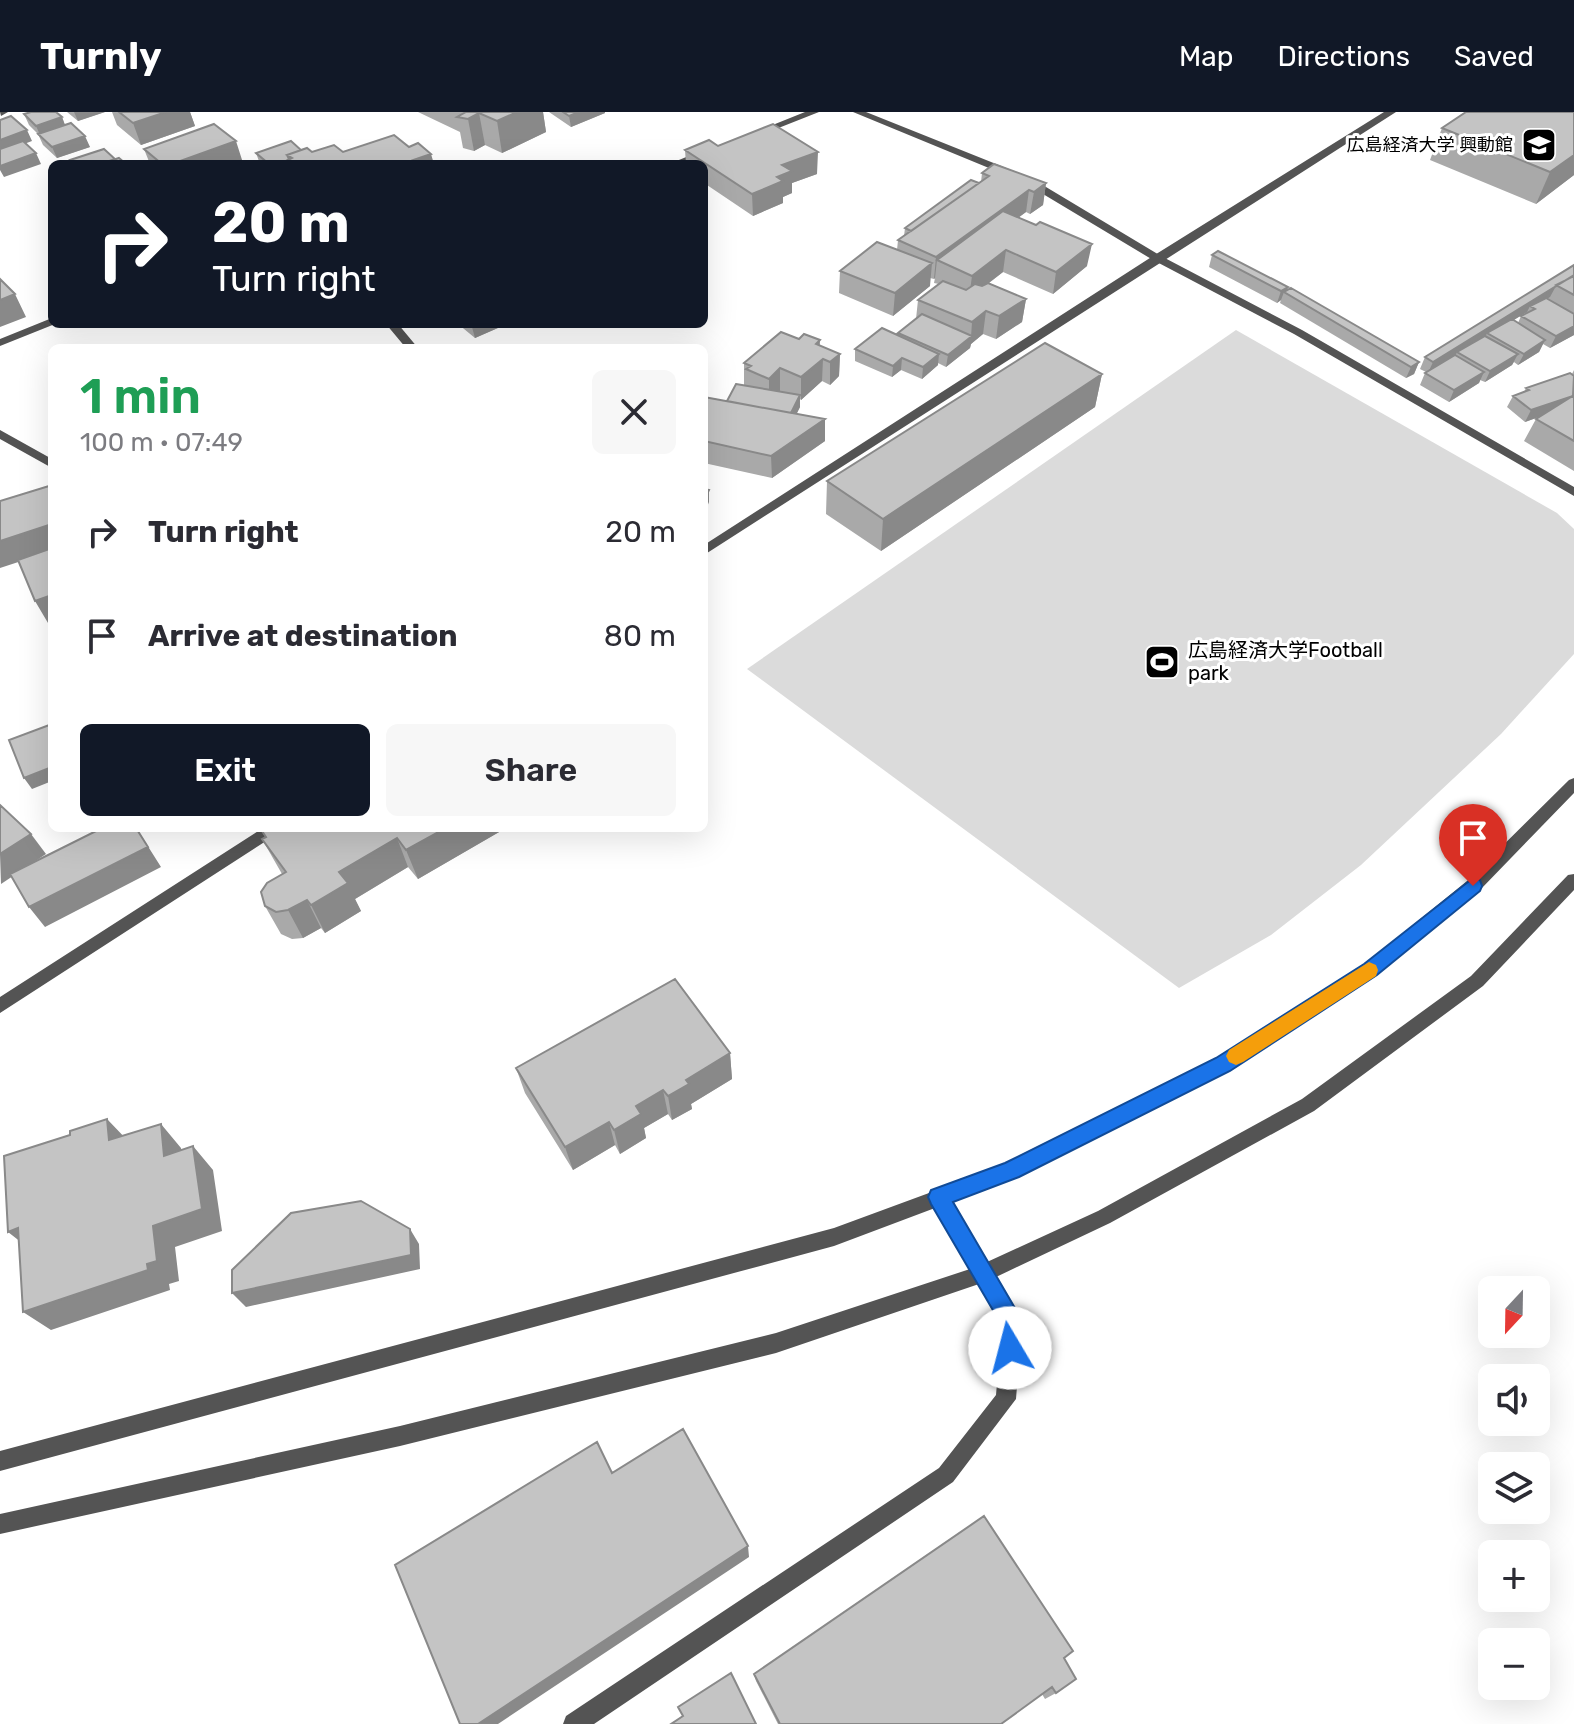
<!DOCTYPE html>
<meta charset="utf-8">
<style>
:root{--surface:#fff;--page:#f7f7f7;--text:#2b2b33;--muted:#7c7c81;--accent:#111827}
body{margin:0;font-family:Rubik,"Noto Sans JP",sans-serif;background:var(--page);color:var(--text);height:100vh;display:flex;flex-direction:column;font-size:30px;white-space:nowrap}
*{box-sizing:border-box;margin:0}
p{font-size:26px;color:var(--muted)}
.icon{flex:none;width:44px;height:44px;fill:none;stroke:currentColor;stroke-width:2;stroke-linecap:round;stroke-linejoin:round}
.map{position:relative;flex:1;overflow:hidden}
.panel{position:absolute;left:48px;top:232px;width:660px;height:488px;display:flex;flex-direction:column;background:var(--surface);border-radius:12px;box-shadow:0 8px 32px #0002}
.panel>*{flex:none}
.top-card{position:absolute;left:48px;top:48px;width:660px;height:168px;border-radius:12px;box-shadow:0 8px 32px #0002;background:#111827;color:#fff;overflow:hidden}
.needle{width:52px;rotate:202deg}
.tools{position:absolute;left:1478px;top:1164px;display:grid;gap:16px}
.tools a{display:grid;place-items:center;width:72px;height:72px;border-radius:12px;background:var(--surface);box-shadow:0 8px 32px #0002;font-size:40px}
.pin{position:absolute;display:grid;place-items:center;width:68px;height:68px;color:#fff;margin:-82px -34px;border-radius:50% 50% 50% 0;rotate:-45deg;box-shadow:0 0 8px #0007}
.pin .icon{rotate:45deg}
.me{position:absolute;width:88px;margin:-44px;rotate:352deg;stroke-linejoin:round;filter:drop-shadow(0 0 6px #0008)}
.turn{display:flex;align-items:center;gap:28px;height:168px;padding:0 32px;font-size:36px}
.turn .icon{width:104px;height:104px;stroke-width:2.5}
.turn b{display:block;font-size:56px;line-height:68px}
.round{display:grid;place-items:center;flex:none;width:84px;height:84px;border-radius:12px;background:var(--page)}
.overview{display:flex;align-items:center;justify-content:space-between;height:136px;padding:0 32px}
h1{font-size:48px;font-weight:600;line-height:60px;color:#1e9e55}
.primary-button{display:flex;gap:16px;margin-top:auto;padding:16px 32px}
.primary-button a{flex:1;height:92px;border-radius:12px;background:var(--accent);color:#fff;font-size:32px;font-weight:600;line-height:92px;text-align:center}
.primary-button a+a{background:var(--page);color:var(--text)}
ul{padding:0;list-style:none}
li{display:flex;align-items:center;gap:24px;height:104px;padding:0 32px}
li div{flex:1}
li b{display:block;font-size:30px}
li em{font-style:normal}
header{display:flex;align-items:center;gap:48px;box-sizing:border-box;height:112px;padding:0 40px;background:var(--accent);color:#fff}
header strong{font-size:38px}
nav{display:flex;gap:44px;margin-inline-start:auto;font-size:28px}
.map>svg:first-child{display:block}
.green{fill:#dbdbdb}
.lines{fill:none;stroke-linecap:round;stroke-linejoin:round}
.minor{fill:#545454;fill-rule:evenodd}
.tertiary{fill:#545454;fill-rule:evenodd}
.wall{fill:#a9a9a9;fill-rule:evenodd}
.shaded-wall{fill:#898989}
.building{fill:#c4c4c4;stroke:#898989;stroke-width:2}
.route{fill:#1a73e8;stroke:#114b97;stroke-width:2}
.slow{fill:#f59e0b}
.labels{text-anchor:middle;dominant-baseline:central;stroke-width:6;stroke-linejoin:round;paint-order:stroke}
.far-poi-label{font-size:18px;fill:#000;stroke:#fff;text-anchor:end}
.poi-label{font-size:20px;fill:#000;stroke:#fff;text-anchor:start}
</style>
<header>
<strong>Turnly</strong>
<nav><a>Map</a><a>Directions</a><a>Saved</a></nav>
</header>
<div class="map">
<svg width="1574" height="1612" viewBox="0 0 1574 1612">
<rect width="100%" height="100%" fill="#fff"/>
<!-- green -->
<path class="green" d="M 1236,218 L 1557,401 L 1574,417 L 1574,542 L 1501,622 L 1361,753 L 1271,823 L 1179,876 L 747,557 Z"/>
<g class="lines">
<!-- minor -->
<path class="minor" d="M 0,0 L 8,0 L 1,4 Z
M 805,0 L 819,0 L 761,23 L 753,21 Z
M 853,0 L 866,0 L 1031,66 L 1161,144 L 1302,218 L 1574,375 L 1574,384 L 1294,222 L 1153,148 L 1023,70 Z
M 706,37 L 711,40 L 710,42 L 683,52 L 669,52 Z
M 52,206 L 52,212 L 55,212 L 0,234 L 0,227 Z
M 386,212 L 398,212 L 418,236 L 406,236 Z
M 0,318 L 52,347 L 52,356 L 0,327 Z
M 1574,666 L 1574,681 L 1479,779 L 1377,862 L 1229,958 L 1017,1065 L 951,1090 L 987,1150 L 1098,1099 L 1302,987 L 1471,864 L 1568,763 L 1574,762 L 1574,778 L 1483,874 L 1314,999 L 1110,1111 L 996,1165 L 1022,1210 L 1016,1287 L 953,1370 L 594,1612 L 563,1612 L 566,1604 L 939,1356 L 996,1283 L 1002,1212 L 979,1172 L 776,1241 L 400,1334 L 0,1422 L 0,1402 L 400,1314 L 776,1221 L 970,1157 L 935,1096 L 834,1134 L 0,1359 L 0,1339 L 834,1116 L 1005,1053 L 1217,948 L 1365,852 L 1467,769 L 1569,668 Z"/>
<!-- tertiary -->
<path class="tertiary" d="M 1384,0 L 1396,0 L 704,443 L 704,433 L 1153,144 Z
M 263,716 L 283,716 L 280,720 L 0,901 L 0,885 Z"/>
</g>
<!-- wall -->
<path class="wall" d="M 67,0 L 105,0 L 78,9 Z
M 112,0 L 190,0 L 195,14 L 141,33 L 117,13 Z
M 418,0 L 543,0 L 546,20 L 502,41 L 485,33 L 474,39 L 463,36 L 460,20 Z
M 549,0 L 605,0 L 605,1 L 571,15 Z
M 24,2 L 62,5 L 65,13 L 90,35 L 57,46 L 43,33 L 38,22 L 29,13 Z
M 1442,16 L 1574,63 L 1536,92 L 1430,48 Z
M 718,34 L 817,62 L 792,71 L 792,81 L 783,85 L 783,91 L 753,104 L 704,71 L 704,52 L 686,52 L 685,38 Z
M 409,35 L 434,52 L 260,52 L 256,41 L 301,38 L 312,40 L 343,40 Z
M 144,37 L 243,51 L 240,52 L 150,52 Z
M 982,61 L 1046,71 L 1043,93 L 1030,102 L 1026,100 L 1018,106 L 1087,154 L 1053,182 L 1003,160 L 989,171 L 1026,187 L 1022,210 L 996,227 L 983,222 L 971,232 L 970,236 L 946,255 L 938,251 L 938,253 L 922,267 L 901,258 L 892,265 L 855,249 L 855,237 L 898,223 L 898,221 L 916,207 L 918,188 L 939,172 L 934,171 L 935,166 L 934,167 L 930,166 L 930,174 L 893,204 L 839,181 L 840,159 L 897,138 L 898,128 L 904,124 L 905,116 L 981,70 Z
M 1212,143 L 1288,175 L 1287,178 L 1419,250 L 1414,262 L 1406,266 L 1280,191 L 1281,188 L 1277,191 L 1209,155 Z
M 1574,153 L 1574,223 L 1550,236 L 1543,232 L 1539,240 L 1518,253 L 1514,250 L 1512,253 L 1485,270 L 1480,268 L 1479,271 L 1449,290 L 1420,273 L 1425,261 L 1426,260 L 1420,257 L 1425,245 ZM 1527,200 L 1521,204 L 1518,211 L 1513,208 Z
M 458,212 L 507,212 L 475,226 Z
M 799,227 L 840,242 L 839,264 L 830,273 L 822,269 L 801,288 L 800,287 L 800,295 L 796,302 L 825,329 L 772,366 L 704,351 L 704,285 L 727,289 L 744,273 L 744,251 Z
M 1574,258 L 1574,359 L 1524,329 L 1536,307 L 1539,305 L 1525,310 L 1507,295 L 1513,284 L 1524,280 L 1526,276 L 1572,262 Z
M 1102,262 L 1095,295 L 881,439 L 826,402 L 827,369 Z
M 506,716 L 418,767 L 408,755 L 355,787 L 361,799 L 325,821 L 321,816 L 303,826 L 292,827 L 281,822 L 265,794 L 282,762 L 262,727 L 265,725 L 262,719 Z
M 730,941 L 732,967 L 691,992 L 692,997 L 672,1008 L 668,1002 L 644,1016 L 646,1026 L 620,1042 L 615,1033 L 573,1058 L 525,981 L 516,956 Z
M 1064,1546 L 1056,1581 L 1045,1587 L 1042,1582 L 1001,1612 L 778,1612 L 756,1569 L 754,1562 Z"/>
<!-- shaded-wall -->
<path class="shaded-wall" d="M 74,0 L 105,0 L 78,9 Z
M 166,0 L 190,0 L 195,14 L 141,33 L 133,11 Z
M 517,0 L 543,0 L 546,20 L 502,41 L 497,9 Z
M 579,0 L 605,0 L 605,1 L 571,15 L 569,4 Z
M 479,1 L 485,33 L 474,39 L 468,7 Z
M 62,5 L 66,16 L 41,25 L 36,14 Z
M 27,18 L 32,29 L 0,41 L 0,28 Z
M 85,24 L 90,35 L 57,46 L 52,35 Z
M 236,29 L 243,51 L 240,52 L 172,52 Z
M 818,40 L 817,62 L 792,71 L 792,81 L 783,85 L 783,91 L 753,104 L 752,82 L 777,65 L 782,53 Z
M 36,41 L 41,52 L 4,65 L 0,58 L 0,54 Z
M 431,42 L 434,52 L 414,52 L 413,48 Z
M 1574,43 L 1574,63 L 1536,92 L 1550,60 Z
M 1046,71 L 1043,93 L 1030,102 L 1034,80 Z
M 1029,78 L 1026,100 L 951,155 L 937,148 L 935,166 L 934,167 L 936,145 Z
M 1092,132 L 1087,154 L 1053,182 L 1056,160 Z
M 1006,138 L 1003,160 L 969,186 L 972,164 Z
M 932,151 L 930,174 L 893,204 L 895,181 Z
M 1556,174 L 1550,185 L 1533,196 L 1530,194 L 1527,200 L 1490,223 L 1487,221 L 1485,226 L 1457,240 L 1455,245 L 1428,261 L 1433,250 Z
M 1288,175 L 1286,181 L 1284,180 L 1281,188 L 1277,191 L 1281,179 Z
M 15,182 L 26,205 L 0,215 L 0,188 Z
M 1026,187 L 1022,210 L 996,227 L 999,204 Z
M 986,199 L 983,222 L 971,232 L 970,236 L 946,255 L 948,243 L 971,225 L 972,210 Z
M 479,212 L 507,212 L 475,226 L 472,215 Z
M 1574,214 L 1574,223 L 1550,236 L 1556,224 Z
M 820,228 L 819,250 L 823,247 L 822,269 L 801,288 L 801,265 L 816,232 Z
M 1545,228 L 1539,240 L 1518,253 L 1524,242 Z
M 840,242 L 839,264 L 830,273 L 830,250 Z
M 939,242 L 938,253 L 922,267 L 923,255 Z
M 1518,242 L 1512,253 L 1485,270 L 1490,259 Z
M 902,246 L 901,258 L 892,265 L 893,254 Z
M 1419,250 L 1414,262 L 1406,266 L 1411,255 Z
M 780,256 L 780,279 L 769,289 L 769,267 Z
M 1484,260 L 1479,271 L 1449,290 L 1454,278 Z
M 1102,262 L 1095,295 L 881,439 L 883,407 Z
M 800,283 L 800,295 L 788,320 L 788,309 Z
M 1574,283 L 1574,292 L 1525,310 L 1531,298 Z
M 825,307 L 825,329 L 772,366 L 771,344 Z
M 709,378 L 709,390 L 707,395 L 707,403 L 704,409 L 704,388 Z
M 52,412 L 52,439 L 0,456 L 0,429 Z
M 52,483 L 52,509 L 48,511 L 35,489 Z
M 52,655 L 52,669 L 32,677 L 24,666 Z
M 107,716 L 138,716 L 137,717 L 161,755 L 45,815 L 29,795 Z
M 446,716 L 506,716 L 418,767 L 406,738 Z
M 31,722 L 46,742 L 1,772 L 0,742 Z
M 397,726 L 408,755 L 355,787 L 361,799 L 325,821 L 311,793 L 339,760 Z
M 307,788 L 321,816 L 303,826 L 288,798 Z
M 730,941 L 732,967 L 691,992 L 692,997 L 672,1008 L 668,984 L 686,968 Z
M 663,978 L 668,1002 L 644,1016 L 646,1026 L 620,1042 L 614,1018 L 636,994 Z
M 107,1007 L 130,1031 L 109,1028 Z
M 609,1010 L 615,1033 L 573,1058 L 565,1035 Z
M 161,1012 L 181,1036 L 185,1067 L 164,1044 Z
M 193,1034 L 213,1058 L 222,1119 L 175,1135 L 179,1169 L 169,1172 L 170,1178 L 51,1218 L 23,1200 L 147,1152 L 153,1114 Z
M 18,1116 L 35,1141 L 8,1120 Z
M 410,1117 L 419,1132 L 420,1157 L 246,1195 L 232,1181 Z
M 748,1434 L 749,1445 L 498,1612 L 478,1612 Z"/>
<!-- building -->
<path class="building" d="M 31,0 L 56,0 L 62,5 L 36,14 L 24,2 Z
M 119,0 L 166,0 L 133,11 Z
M 466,0 L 517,0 L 497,9 L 479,1 L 468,7 L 457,5 Z
M 563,0 L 579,0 L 569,4 Z
M 1466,0 L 1574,0 L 1574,43 L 1550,60 L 1442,16 Z
M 11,4 L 27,18 L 0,28 L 0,8 Z
M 71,11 L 85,24 L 52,35 L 38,22 Z
M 214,12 L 236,29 L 172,52 L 162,52 L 144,37 Z
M 773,12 L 818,40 L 782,53 L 792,59 L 777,65 L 783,69 L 752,82 L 685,38 L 709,28 L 718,34 Z
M 394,23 L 409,35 L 418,31 L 431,42 L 413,48 L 418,52 L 290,52 L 286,49 L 292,46 L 287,43 L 307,36 L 312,40 L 334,33 L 343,40 Z
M 23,29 L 36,41 L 0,54 L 0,37 Z
M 291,29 L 301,38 L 287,43 L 289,47 L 286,49 L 287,52 L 269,52 L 256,41 Z
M 104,37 L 115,47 L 101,52 L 74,52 L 70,48 Z
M 119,46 L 126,52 L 101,52 Z
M 994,52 L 1046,71 L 1034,80 L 1029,78 L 936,145 L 898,128 L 989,64 L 982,61 Z
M 971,68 L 979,71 L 911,119 L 905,116 Z
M 1003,99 L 1036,113 L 1040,110 L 1092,132 L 1056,160 L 1006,138 L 972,164 L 937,148 Z
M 877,130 L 932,151 L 895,181 L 840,159 Z
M 1218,139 L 1288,175 L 1281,179 L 1212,143 Z
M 1574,153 L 1574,163 L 1433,250 L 1425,245 Z
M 1574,164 L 1574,183 L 1556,173 Z
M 0,167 L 15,182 L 0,188 Z
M 943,169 L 966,178 L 975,172 L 982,174 L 988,171 L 1026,187 L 999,204 L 986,199 L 972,210 L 918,188 Z
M 1291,176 L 1419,250 L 1411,255 L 1284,180 Z
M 1546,186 L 1574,202 L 1574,214 L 1556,224 L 1521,204 L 1535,197 L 1530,194 Z
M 922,202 L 972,224 L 948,243 L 898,221 Z
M 1512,207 L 1545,228 L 1524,242 L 1487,221 Z
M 882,216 L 939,242 L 923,255 L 902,246 L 893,254 L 855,237 Z
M 781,220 L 799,227 L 804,222 L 820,228 L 816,232 L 840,242 L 830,250 L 823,247 L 801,265 L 780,256 L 769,267 L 746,257 L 751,254 L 744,251 Z
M 1485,224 L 1518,242 L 1490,259 L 1457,240 Z
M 1045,231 L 1102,262 L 883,407 L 827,369 Z
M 1455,243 L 1484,260 L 1454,278 L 1425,261 Z
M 1570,261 L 1574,264 L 1573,284 L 1531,298 L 1513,284 L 1529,278 L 1526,276 Z
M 736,272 L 800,283 L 791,301 L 727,289 Z
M 1574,283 L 1574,329 L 1536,307 Z
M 704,285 L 825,307 L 771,344 L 704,329 Z
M 49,374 L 52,381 L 52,412 L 0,429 L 0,389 Z
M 704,377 L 709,378 L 704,388 Z
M 52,436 L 52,483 L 35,489 L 18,448 Z
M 52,612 L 52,655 L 24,666 L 9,628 Z
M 0,693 L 31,722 L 0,742 Z
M 102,716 L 136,716 L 148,735 L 29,795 L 10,762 Z
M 266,716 L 446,716 L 406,738 L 397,726 L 339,760 L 348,771 L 311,793 L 307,788 L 288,798 L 276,800 L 265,794 L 261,780 L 267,771 L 286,760 L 262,727 L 266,725 L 262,719 Z
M 675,867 L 730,941 L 686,968 L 689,972 L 668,984 L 663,978 L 636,994 L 641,1002 L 614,1018 L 609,1010 L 565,1035 L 516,956 Z
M 107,1007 L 109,1028 L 161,1012 L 164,1044 L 193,1034 L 202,1097 L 153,1114 L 157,1149 L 147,1152 L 148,1158 L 23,1200 L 18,1116 L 8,1120 L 4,1044 L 70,1023 L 70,1019 Z
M 361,1089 L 410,1117 L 411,1143 L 232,1181 L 232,1158 L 291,1101 Z
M 683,1317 L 748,1434 L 478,1612 L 460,1612 L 395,1453 L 597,1330 L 612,1361 Z
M 984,1404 L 1073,1539 L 1064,1546 L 1076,1567 L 1056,1581 L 1052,1575 L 1001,1612 L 780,1612 L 754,1562 Z
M 731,1561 L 756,1612 L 671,1612 L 683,1604 L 678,1595 Z"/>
<!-- route -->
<path class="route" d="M 1473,766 L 1480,768 L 1482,774 L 1480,779 L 1377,863 L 1230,959 L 1019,1065 L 953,1090 L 1019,1203 L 1023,1210 L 1017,1244 L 1010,1247 L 1002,1244 L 999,1236 L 1001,1212 L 931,1092 L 928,1085 L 931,1078 L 1005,1051 L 1216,946 L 1364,852 Z"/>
<!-- slow -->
<path class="slow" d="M 1369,850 L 1376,853 L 1378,858 L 1376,864 L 1243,950 L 1236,953 L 1229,950 L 1226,944 L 1229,938 Z"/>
<!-- icons -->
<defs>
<g id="university-square" transform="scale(1.8)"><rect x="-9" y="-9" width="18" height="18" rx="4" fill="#000" stroke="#fff"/><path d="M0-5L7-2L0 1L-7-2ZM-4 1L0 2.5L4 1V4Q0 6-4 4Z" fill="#fff"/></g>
<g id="stadium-square" transform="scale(1.8)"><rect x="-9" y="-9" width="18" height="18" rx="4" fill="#000" stroke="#fff"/><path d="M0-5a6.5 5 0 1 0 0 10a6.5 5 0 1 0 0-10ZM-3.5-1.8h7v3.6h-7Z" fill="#fff"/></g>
</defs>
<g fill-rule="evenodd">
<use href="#university-square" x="1539" y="33"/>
<use href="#stadium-square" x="1162" y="550"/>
</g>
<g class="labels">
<!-- far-poi labels -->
<g class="far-poi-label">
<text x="1513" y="33">広島経済大学 興動館</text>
</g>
<!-- poi labels -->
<g class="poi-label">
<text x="1188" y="538">広島経済大学Football<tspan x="1188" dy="23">park</tspan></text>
</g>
</g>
</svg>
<div class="tools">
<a><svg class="needle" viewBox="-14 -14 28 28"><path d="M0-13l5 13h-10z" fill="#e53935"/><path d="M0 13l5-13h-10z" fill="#7c7c81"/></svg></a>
<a><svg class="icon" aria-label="sound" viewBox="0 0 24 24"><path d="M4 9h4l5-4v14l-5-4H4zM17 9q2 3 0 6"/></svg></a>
<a><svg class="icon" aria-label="layers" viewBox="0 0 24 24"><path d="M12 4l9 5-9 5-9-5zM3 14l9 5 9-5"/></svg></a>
<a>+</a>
<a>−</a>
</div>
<div class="pin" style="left:1473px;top:774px;background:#d93025"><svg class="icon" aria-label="arrive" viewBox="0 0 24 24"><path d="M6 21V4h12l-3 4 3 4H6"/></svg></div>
<svg class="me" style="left:1010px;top:1236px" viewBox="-20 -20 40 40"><circle r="19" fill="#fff"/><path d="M0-13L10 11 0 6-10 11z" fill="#1a73e8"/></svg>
<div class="top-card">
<div class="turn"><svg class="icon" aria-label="right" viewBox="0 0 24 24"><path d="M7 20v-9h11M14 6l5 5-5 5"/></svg><div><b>20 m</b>Turn right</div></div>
</div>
<section class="panel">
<div class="overview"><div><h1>1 min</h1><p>100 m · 07:49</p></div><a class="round"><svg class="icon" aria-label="close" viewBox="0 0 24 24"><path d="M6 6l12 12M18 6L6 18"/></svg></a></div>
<ul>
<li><svg class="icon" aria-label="right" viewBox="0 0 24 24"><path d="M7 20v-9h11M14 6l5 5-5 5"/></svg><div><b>Turn right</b></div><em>20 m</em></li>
<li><svg class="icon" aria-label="arrive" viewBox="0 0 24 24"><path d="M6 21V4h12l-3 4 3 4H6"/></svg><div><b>Arrive at destination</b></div><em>80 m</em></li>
</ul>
<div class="primary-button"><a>Exit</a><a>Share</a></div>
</section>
</div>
